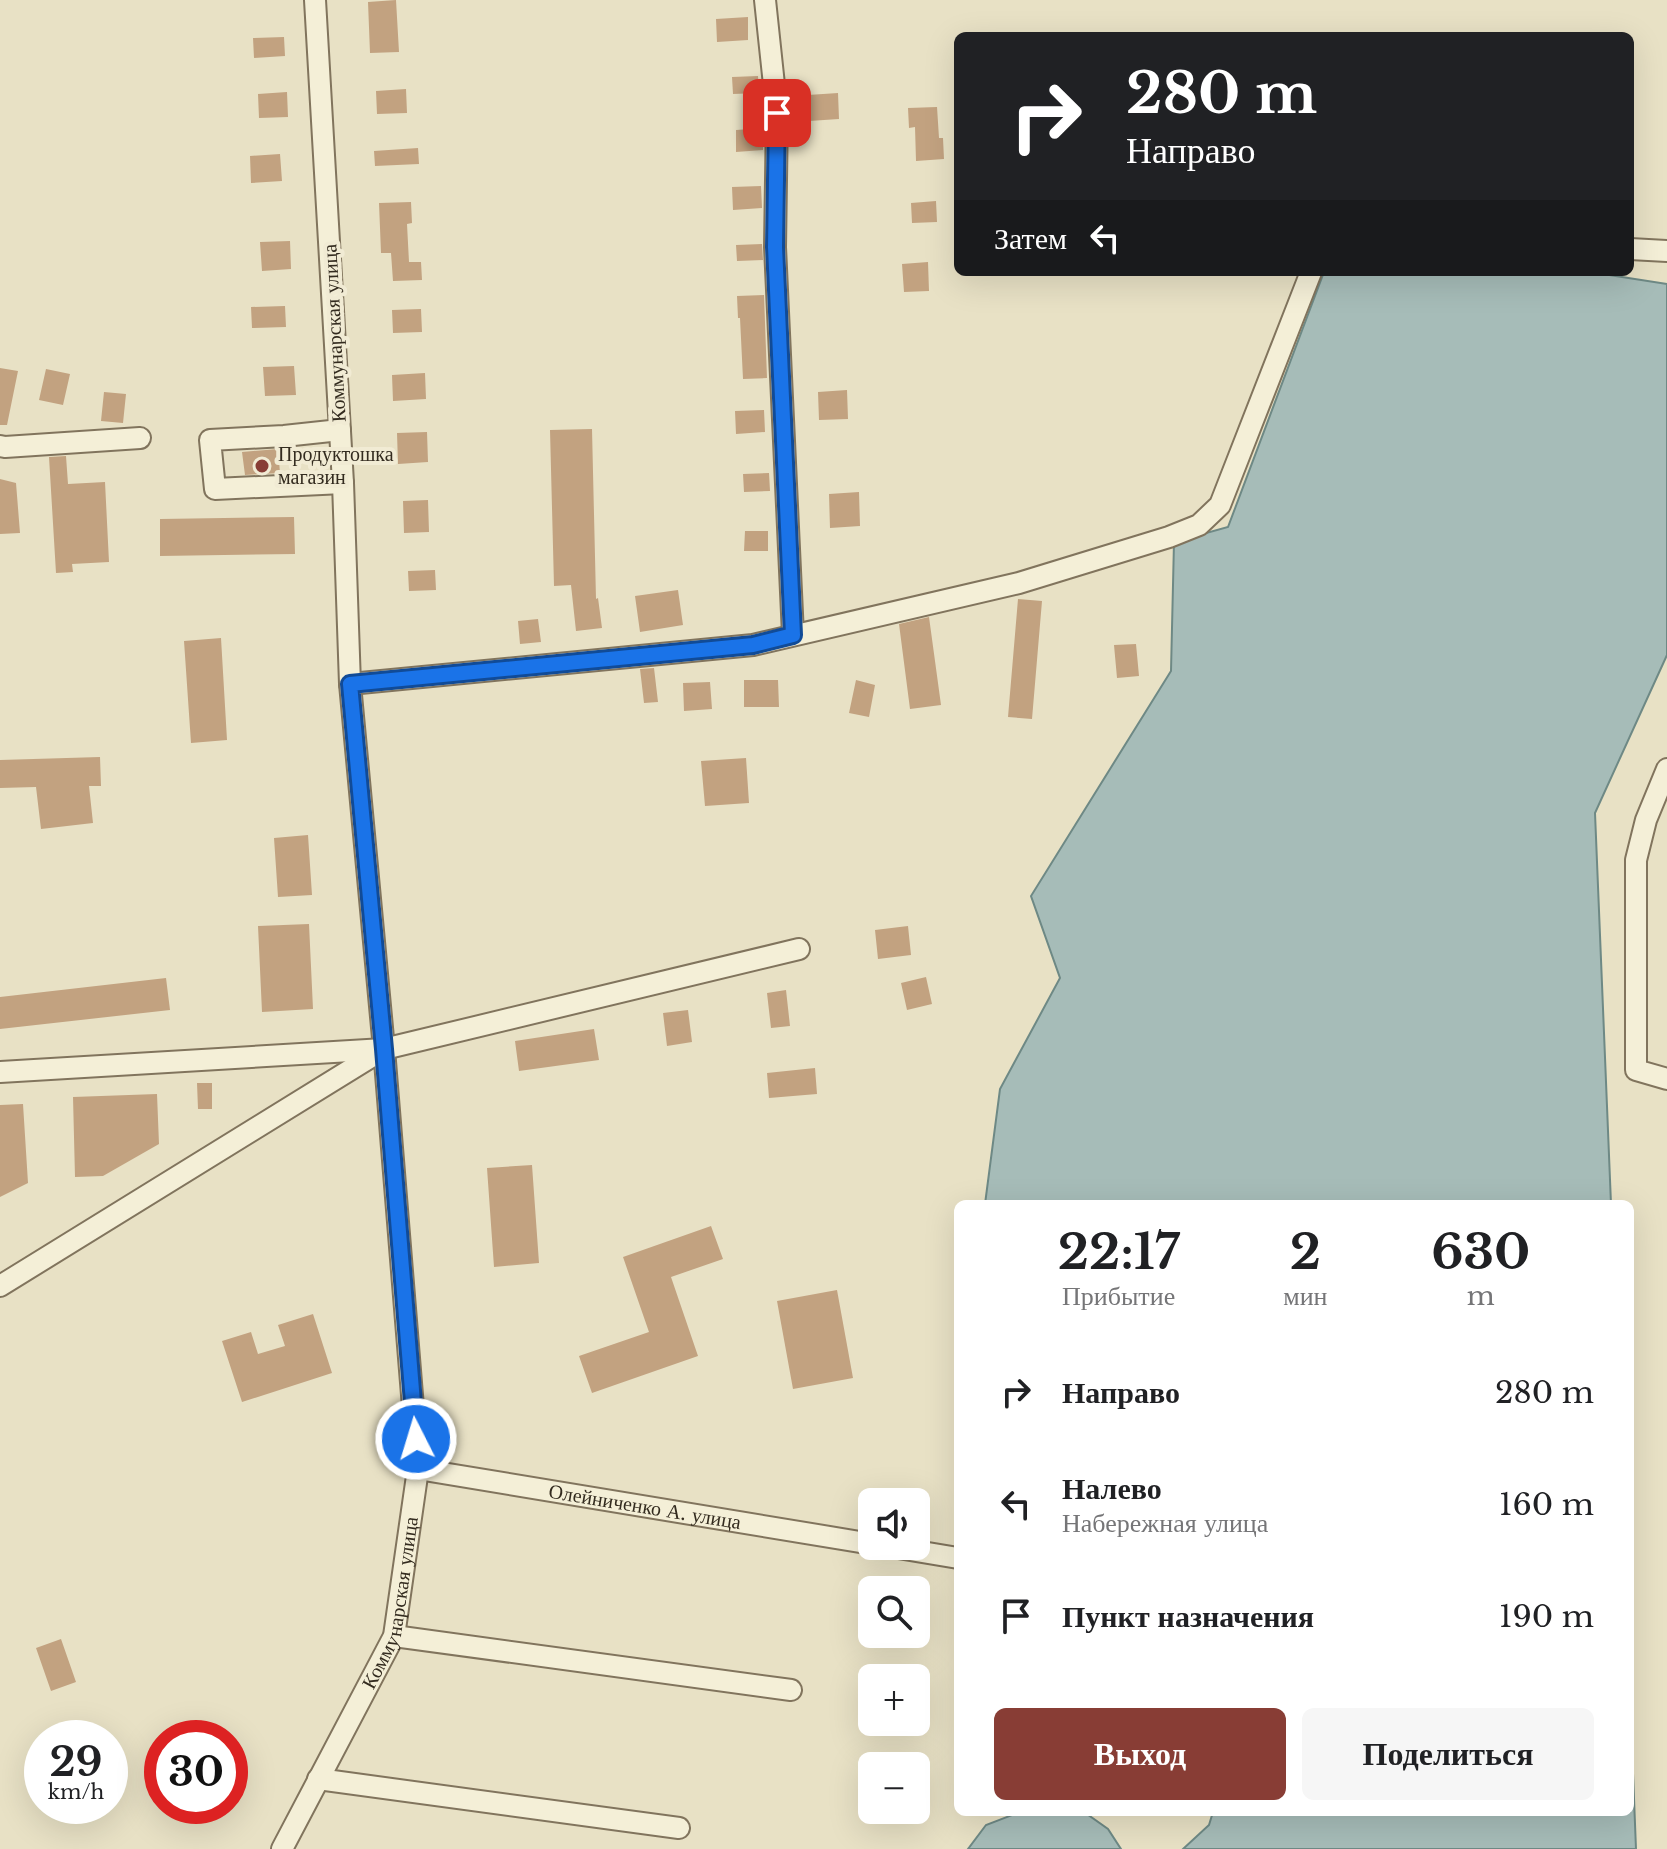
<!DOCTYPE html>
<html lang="ru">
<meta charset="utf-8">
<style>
:root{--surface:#fff;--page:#f6f6f6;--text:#202124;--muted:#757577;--accent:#883d35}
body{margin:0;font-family:"Libre Baskerville",serif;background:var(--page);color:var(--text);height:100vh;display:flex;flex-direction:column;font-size:30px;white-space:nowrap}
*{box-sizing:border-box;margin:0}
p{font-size:26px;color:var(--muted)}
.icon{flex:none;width:44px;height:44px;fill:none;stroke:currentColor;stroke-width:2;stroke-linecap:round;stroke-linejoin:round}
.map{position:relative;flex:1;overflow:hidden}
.panel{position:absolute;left:954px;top:1200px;width:680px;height:616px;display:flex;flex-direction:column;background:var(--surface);border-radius:12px;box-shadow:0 8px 32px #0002}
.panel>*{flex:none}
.guide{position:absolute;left:954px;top:32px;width:680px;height:244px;border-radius:12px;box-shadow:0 8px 32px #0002;background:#202124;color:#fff;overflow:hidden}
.fabs{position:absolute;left:858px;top:1488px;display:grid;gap:16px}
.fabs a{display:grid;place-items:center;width:72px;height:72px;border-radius:12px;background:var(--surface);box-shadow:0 8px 32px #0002;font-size:40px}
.speed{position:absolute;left:24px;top:1720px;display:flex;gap:16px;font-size:40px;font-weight:700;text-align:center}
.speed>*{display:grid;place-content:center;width:104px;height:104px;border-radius:50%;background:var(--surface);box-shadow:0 8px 32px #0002;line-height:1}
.speed small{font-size:20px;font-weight:400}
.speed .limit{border:12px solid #d22;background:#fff;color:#111}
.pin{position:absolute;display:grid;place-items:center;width:68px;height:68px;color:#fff;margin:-34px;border-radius:16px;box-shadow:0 4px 12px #0006}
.me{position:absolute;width:88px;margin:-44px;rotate:355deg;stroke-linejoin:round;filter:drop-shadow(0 0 6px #0008)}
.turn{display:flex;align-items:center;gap:28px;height:168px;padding:0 40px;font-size:36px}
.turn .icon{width:104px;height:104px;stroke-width:2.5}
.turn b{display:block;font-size:56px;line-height:68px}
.then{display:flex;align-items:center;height:76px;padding:0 40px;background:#0003;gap:16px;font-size:30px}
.eta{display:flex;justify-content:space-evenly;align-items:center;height:136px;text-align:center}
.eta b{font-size:48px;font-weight:800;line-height:56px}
.cta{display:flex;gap:16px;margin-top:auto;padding:16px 40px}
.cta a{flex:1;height:92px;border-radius:12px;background:var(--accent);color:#fff;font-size:32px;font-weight:800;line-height:92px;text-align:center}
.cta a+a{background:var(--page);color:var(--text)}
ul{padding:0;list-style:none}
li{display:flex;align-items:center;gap:24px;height:112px;padding:0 40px}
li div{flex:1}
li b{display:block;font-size:30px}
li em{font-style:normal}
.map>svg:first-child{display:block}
.water{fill:#a6bcb8;stroke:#6e8985;stroke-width:2}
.building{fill:#c2a280}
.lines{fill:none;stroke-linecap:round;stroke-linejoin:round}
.street-casing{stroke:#81745d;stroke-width:24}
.street{stroke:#f4efd7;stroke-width:20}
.route-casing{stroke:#114b97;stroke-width:20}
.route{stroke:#1a73e8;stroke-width:14}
.poi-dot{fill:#883d35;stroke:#f1ebd4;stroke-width:3}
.labels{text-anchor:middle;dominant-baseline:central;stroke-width:8;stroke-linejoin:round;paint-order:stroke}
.street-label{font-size:20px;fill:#332b1f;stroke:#f1ebd4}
.poi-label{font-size:20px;fill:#332b1f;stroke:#f1ebd4;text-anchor:start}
</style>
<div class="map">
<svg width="1667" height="1849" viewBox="0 0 1667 1849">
<rect width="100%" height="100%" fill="#e8e1c5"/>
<!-- water -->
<path class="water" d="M 1324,272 L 1590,272 L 1667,284 L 1667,655 L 1595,813 L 1611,1204 L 985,1204 L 1000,1089 L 1060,978 L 1031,896 L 1171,671 L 1174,542 L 1228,527 Z
M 1630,1697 L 1636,1849 L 1183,1849 L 1209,1825 L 1213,1812 L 1630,1812 Z
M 1020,1812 L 1084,1812 L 1108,1829 L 1121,1849 L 968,1849 L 986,1825 Z"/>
<!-- building -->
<path class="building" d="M 396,0 L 399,52 L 370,53 L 368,2 Z
M 748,17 L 748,40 L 717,42 L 716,19 Z
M 284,37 L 285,56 L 254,58 L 253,38 Z
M 758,76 L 759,93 L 733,94 L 732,77 Z
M 406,89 L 407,113 L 377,114 L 376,91 Z
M 287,92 L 288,117 L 259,118 L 258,94 Z
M 838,93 L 839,119 L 809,121 L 808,95 Z
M 937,107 L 939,138 L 943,138 L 944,159 L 916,161 L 915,127 L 909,128 L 908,108 Z
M 764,128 L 763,150 L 736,152 L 736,130 Z
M 418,148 L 419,164 L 375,166 L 374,151 Z
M 280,154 L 282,181 L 251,183 L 250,156 Z
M 761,186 L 762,208 L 733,210 L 732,187 Z
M 936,201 L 937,222 L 912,223 L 911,203 Z
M 411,202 L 412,223 L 407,224 L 409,262 L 421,262 L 422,280 L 393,281 L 391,253 L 381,253 L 379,203 Z
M 290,241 L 291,269 L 262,271 L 260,242 Z
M 762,244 L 763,260 L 737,261 L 736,245 Z
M 928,262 L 929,291 L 904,292 L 902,264 Z
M 764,295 L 767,378 L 743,379 L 740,318 L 738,318 L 737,296 Z
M 285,306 L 286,327 L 252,328 L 251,307 Z
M 421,309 L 422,332 L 393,333 L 392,310 Z
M 294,366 L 296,395 L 265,396 L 263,367 Z
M 0,368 L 18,371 L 7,425 L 0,425 Z
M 46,369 L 70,374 L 63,405 L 39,400 Z
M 425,373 L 426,399 L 393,401 L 392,375 Z
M 847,390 L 848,419 L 819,420 L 818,392 Z
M 104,392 L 126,394 L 123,423 L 101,421 Z
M 764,410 L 765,432 L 736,434 L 735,411 Z
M 592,429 L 596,599 L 598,598 L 602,628 L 576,631 L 571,585 L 554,586 L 550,430 Z
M 427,432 L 428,462 L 398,464 L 397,433 Z
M 278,449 L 280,473 L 245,475 L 242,452 Z
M 66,456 L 68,484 L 105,482 L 109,562 L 72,564 L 73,572 L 56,573 L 49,457 Z
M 769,473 L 770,491 L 744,492 L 743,474 Z
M 0,479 L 16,483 L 20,533 L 0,534 Z
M 859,492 L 860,526 L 830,528 L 829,494 Z
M 428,500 L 429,532 L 404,533 L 403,501 Z
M 294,517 L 295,554 L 160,556 L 160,519 Z
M 745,531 L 768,531 L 768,551 L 744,551 Z
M 435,570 L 436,590 L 409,591 L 408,571 Z
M 678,590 L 683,625 L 640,632 L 635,596 Z
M 1018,599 L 1042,601 L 1032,719 L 1008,717 Z
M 929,617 L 941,705 L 910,709 L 899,624 Z
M 538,619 L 541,642 L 520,644 L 518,621 Z
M 221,638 L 227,740 L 191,743 L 184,641 Z
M 1136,644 L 1139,676 L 1117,678 L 1114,645 Z
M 654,668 L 658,702 L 644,703 L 640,669 Z
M 744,680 L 778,680 L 779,707 L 744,707 Z
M 856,680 L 875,685 L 869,717 L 849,713 Z
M 710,682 L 712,709 L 684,711 L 683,683 Z
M 100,757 L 101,786 L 89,786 L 93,823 L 41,829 L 36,787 L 0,788 L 0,760 Z
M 746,758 L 749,803 L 705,806 L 701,761 Z
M 308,835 L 312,895 L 278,897 L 274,838 Z
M 309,924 L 313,1009 L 262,1012 L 258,926 Z
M 908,926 L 911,955 L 878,959 L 875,930 Z
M 926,977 L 932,1004 L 907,1010 L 901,983 Z
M 166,978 L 170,1010 L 0,1029 L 0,997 Z
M 786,990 L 790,1026 L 771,1028 L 767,993 Z
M 688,1010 L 692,1042 L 667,1046 L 663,1013 Z
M 594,1029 L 599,1060 L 519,1071 L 515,1041 Z
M 815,1068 L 817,1094 L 769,1098 L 767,1073 Z
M 197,1083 L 212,1083 L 212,1109 L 198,1109 Z
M 157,1094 L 159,1144 L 103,1176 L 75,1177 L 73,1097 Z
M 23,1104 L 28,1183 L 0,1197 L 0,1105 Z
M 532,1165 L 539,1263 L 494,1267 L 487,1168 Z
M 711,1226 L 723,1259 L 671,1277 L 698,1356 L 592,1393 L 579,1356 L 649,1332 L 623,1257 Z
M 837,1290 L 853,1378 L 793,1389 L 777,1301 Z
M 313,1314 L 332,1373 L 242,1402 L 222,1341 L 251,1332 L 258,1354 L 285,1346 L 278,1325 Z
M 61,1639 L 76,1682 L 51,1691 L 36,1648 Z"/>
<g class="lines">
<!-- street casing -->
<g class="street-casing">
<g id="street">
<path d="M 765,0 L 777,113 L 775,247 L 793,635"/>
<path d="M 1630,249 L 1667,251"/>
<path d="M 340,430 L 284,436 L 210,440 L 215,489 L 343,483"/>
<path d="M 0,446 L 5,447 L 140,438"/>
<path d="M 350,684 L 753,645 L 1019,583 L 1169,537 L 1199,525 L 1220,505 L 1311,272"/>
<path d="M 1667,769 L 1646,820 L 1636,860 L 1636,1070 L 1667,1079"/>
<path d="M 0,1072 L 384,1049 L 799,949"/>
<path d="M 0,1286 L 384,1049 L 350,684 L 343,483 L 315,0"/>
<path id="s1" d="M 418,1469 L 872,1544"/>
<path d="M 886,1546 L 958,1558"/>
<path d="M 394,1636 L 791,1690"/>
<path d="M 318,1779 L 679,1828"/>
<path id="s2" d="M 282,1849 L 394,1636 L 418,1469 L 384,1049"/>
</g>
</g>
<!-- street -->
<use href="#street" class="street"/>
</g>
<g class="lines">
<!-- route casing -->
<g class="route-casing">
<path id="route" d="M 416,1439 L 384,1049 L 350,684 L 753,645 L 793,635 L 775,247 L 777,113"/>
</g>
<!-- route -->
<use href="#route" class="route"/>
</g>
<!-- markers -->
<circle class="poi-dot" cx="262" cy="466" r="8"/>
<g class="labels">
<!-- street labels -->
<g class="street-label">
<text transform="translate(334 333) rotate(-93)">Коммунарская улица</text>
<text stroke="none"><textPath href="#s1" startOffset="230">Олейниченко А. улица</textPath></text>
<text stroke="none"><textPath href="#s2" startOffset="272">Коммунарская улица</textPath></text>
</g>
<!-- poi labels -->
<g class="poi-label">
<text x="278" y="454">Продуктошка<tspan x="278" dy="23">магазин</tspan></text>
</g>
</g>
</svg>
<div class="fabs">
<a><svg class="icon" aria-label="sound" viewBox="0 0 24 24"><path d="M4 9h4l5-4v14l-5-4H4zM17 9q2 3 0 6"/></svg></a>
<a><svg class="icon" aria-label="search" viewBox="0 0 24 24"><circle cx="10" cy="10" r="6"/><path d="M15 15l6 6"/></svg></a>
<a>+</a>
<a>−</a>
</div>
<div class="speed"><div>29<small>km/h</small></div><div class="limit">30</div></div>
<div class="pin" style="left:777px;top:113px;background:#d93025"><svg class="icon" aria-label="arrive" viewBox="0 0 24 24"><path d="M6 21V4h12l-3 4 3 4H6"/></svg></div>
<svg class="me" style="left:416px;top:1439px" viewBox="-20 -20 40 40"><circle r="17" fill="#1a73e8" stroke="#fff" stroke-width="3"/><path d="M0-11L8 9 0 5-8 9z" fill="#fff"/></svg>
<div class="guide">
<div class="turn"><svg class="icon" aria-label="right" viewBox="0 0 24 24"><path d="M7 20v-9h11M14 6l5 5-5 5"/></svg><div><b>280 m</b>Направо</div></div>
<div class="then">Затем<svg class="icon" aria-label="left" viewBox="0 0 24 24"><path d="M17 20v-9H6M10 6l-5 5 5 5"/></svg></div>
</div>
<section class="panel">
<div class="eta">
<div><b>22:17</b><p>Прибытие</p></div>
<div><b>2</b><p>мин</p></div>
<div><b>630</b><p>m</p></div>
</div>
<ul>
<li><svg class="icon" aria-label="right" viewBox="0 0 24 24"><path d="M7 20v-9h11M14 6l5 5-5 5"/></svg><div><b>Направо</b></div><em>280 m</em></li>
<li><svg class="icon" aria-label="left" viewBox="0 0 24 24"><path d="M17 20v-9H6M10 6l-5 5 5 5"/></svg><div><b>Налево</b><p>Набережная улица</p></div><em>160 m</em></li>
<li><svg class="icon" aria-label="arrive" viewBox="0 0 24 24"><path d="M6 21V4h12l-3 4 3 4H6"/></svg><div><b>Пункт назначения</b></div><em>190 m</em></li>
</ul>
<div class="cta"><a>Выход</a><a>Поделиться</a></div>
</section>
</div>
